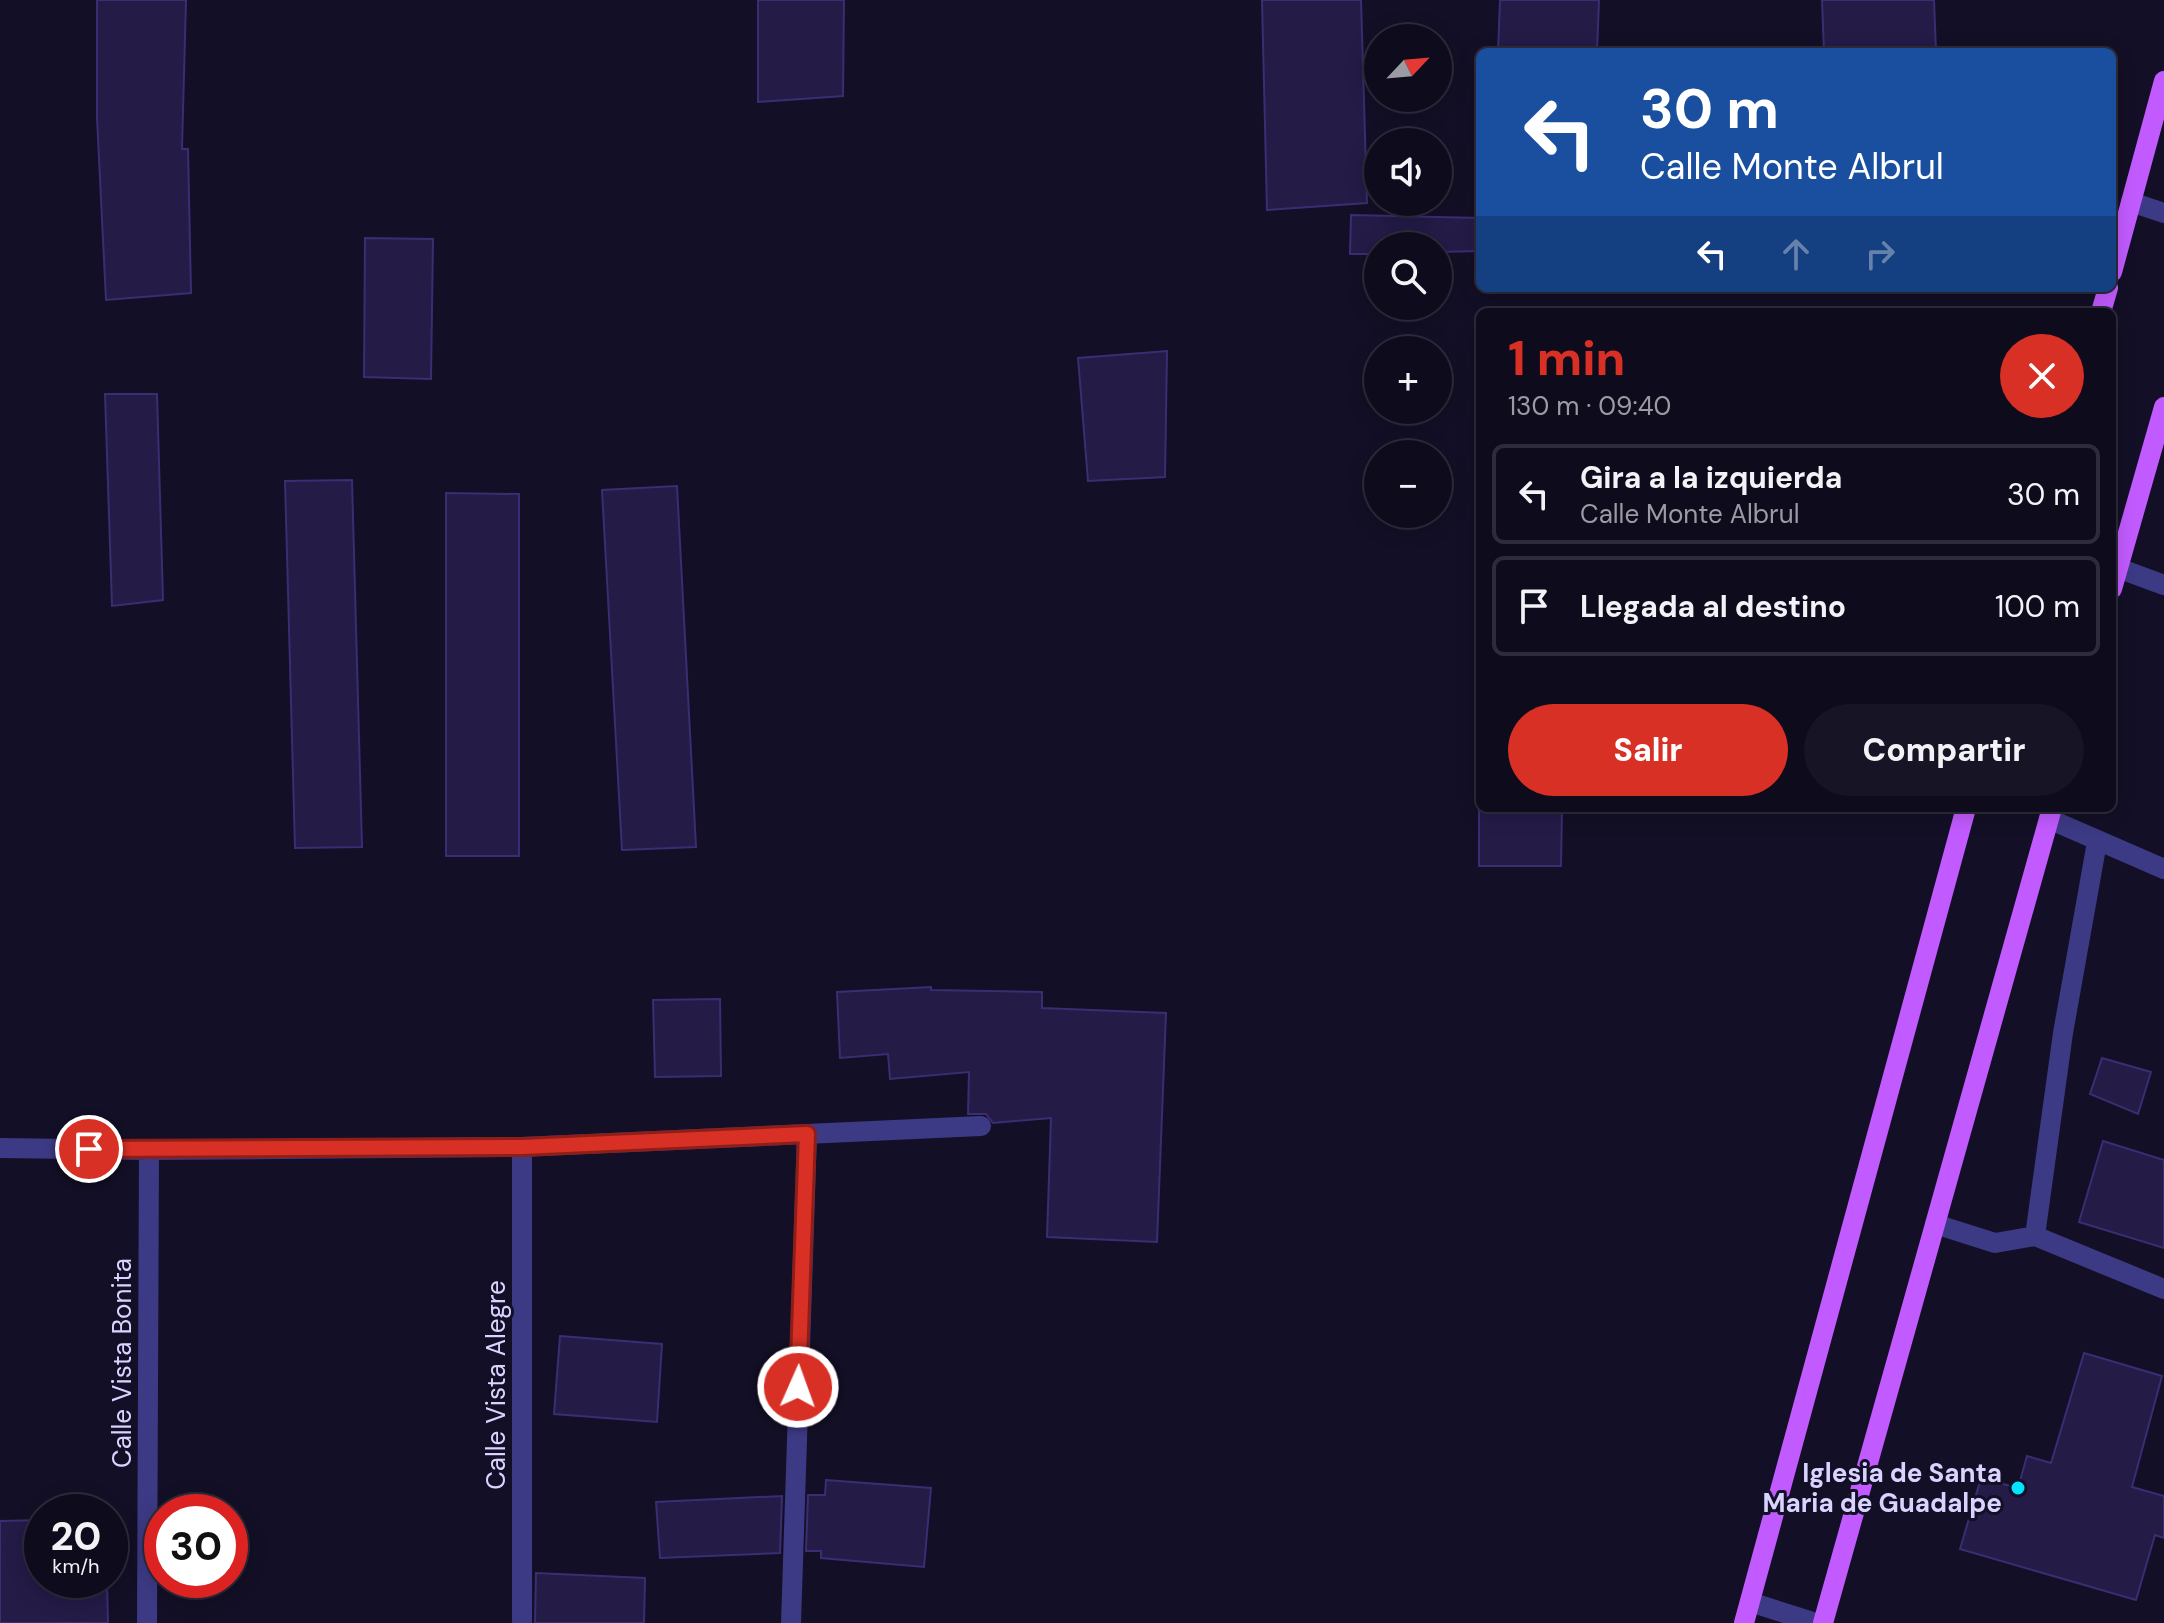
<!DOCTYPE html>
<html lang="es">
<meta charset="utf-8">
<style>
:root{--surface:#0e0b1c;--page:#171425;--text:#f1f3f6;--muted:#9b9ba3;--line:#2e2b3b;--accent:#d93025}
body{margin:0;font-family:"DM Sans",sans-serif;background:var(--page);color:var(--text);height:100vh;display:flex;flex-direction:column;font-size:30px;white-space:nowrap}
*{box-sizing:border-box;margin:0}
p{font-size:26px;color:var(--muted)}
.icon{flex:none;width:44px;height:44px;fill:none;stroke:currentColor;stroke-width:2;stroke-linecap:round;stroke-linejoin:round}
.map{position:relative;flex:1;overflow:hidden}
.panel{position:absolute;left:1476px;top:308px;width:640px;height:504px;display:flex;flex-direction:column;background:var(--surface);border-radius:12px;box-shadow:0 4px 20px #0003,0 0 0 2px var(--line)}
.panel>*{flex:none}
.guide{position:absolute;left:1476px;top:48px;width:640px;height:244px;border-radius:12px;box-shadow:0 4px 20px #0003,0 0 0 2px var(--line);background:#1a4fa0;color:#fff;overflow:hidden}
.needle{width:52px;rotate:64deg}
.fabs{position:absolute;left:1364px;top:24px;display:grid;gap:16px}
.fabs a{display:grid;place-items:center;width:88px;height:88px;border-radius:50%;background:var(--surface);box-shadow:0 4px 20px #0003,0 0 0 2px var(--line);font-size:40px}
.speed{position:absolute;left:24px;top:1494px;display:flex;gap:16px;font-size:40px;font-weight:700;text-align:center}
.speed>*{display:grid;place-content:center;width:104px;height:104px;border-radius:50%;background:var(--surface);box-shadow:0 4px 20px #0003,0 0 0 2px var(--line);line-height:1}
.speed small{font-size:20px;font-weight:400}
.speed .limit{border:12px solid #d22;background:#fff;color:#111}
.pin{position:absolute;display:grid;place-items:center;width:68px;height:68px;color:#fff;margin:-34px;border:4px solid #fff;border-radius:50%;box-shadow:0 2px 8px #0007}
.me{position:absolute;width:88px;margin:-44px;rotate:2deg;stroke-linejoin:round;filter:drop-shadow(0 0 6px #0008)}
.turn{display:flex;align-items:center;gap:28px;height:168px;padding:0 32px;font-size:36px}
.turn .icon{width:104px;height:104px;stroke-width:2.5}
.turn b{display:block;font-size:56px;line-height:68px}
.lanes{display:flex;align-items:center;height:76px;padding:0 32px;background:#0003;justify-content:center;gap:40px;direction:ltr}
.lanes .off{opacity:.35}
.round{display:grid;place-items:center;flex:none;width:84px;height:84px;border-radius:42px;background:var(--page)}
.head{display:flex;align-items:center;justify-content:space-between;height:136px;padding:0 32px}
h1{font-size:48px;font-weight:800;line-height:60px;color:var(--accent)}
.button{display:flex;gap:16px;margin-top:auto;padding:16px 32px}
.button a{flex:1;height:92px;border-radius:48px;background:var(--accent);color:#fff;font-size:32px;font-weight:800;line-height:92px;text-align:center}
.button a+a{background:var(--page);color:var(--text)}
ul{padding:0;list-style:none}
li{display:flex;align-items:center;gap:24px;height:100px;margin:0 16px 12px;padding:0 16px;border:4px solid var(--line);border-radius:12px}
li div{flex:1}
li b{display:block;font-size:30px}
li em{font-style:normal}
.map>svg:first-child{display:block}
.building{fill:#241b47;stroke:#3b2d73;stroke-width:2}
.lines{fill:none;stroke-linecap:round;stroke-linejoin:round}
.minor{stroke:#3d3a85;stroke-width:20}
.major{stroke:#c25bff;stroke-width:20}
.route-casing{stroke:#8d1f18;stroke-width:20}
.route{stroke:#d93025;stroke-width:14}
.poi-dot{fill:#00e5ff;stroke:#130f26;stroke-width:3}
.labels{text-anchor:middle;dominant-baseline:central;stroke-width:6;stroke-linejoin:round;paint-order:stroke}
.street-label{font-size:26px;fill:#d9d4ff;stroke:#130f26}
.poi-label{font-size:26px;font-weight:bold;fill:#d9d4ff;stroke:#130f26;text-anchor:end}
</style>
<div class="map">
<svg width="2164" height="1623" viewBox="0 0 2164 1623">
<rect width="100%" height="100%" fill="#130f26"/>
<!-- building -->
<path class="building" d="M 97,0 L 186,0 L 182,149 L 188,149 L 191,293 L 106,300 L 97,118 Z
M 758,0 L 844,0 L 843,96 L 758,102 Z
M 1262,0 L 1361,0 L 1367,203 L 1267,210 Z
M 1500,0 L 1599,0 L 1597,52 L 1498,52 Z
M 1822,0 L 1934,0 L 1936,52 L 1824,52 Z
M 1351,215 L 1480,218 L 1480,251 L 1438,252 L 1438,246 L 1378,246 L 1378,254 L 1350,254 Z
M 365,238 L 433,239 L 431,379 L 364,377 Z
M 1167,351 L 1165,477 L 1088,481 L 1078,358 Z
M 105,394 L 157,394 L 163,600 L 112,606 Z
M 352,480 L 362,847 L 295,848 L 285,481 Z
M 677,486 L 696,847 L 622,850 L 602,490 Z
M 446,493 L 519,494 L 519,856 L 446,856 Z
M 1479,808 L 1562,808 L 1561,866 L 1479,866 Z
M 931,987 L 931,990 L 1042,992 L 1042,1008 L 1166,1013 L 1157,1242 L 1047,1237 L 1051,1118 L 993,1123 L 986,1114 L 968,1114 L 969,1072 L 890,1079 L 888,1054 L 840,1058 L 837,992 Z
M 720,999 L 721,1076 L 655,1077 L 653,1000 Z
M 2102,1058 L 2151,1072 L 2138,1114 L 2090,1094 Z
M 2103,1141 L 2164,1160 L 2164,1248 L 2079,1222 Z
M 560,1336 L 662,1344 L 657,1422 L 554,1414 Z
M 2084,1353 L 2162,1376 L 2132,1487 L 2164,1496 L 2164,1538 L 2155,1535 L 2136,1600 L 1960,1549 L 1981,1478 L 2018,1488 L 2027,1456 L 2051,1463 Z
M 826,1480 L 931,1488 L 924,1567 L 821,1558 L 821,1551 L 806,1551 L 808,1495 L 825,1495 Z
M 782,1496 L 780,1553 L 660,1558 L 656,1502 Z
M 42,1520 L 42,1580 L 107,1580 L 108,1623 L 0,1623 L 0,1521 Z
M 536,1573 L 645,1578 L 644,1623 L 535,1623 Z"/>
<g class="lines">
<!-- minor -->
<path class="minor" d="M 2131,202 L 2164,213
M 2118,568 L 2164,585
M 2049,819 L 2164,869
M 0,1148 L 149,1150 L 522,1147 L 981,1126
M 1935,1224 L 1995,1243 L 2035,1236 L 2164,1289
M 2035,1236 L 2063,1033 L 2097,842
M 1750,1602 L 1816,1623
M 147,1623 L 149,1150
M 522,1623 L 522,1147
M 791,1623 L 807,1134"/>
<!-- major -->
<path class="major" d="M 2112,272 L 2164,81
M 2101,312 L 2108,288
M 2112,589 L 2164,407
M 1744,1623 L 1966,808
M 1823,1623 L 2052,808"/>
</g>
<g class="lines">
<!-- route casing -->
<g class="route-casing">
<path id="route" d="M 89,1149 L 522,1147 L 807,1134 L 798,1387"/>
</g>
<!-- route -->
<use href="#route" class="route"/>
</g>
<!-- markers -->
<circle class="poi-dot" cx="2018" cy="1488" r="8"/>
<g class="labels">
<!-- street labels -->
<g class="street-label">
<text transform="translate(122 1363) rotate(-90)">Calle Vista Bonita</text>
<text transform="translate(496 1385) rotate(-90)">Calle Vista Alegre</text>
</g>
<!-- poi labels -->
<g class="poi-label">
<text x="2002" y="1473">Iglesia de Santa<tspan x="2002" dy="30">Maria de Guadalpe</tspan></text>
</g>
</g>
</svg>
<div class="fabs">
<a><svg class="needle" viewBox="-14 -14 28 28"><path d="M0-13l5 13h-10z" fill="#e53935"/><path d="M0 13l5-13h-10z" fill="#9b9ba3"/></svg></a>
<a><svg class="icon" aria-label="sound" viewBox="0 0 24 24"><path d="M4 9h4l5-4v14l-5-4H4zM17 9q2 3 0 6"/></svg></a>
<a><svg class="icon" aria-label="search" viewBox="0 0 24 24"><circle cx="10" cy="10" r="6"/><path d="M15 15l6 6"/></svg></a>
<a>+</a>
<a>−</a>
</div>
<div class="speed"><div>20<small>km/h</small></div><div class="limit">30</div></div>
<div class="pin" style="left:89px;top:1149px;background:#d93025"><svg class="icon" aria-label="arrive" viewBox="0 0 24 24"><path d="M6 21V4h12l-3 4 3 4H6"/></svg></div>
<svg class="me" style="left:798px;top:1387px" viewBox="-20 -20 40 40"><circle r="17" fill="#d93025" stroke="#fff" stroke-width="3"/><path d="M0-11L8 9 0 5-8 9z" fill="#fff"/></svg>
<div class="guide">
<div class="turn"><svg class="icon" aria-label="left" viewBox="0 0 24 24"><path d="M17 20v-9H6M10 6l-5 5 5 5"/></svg><div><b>30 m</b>Calle Monte Albrul</div></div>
<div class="lanes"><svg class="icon" aria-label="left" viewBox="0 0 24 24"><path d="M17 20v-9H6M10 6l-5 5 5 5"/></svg><svg class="icon off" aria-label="ahead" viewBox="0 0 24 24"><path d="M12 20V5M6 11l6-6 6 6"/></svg><svg class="icon off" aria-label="right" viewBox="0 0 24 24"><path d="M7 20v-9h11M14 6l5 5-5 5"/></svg></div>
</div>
<section class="panel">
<div class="head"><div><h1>1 min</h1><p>130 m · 09:40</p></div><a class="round" style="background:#d93025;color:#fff"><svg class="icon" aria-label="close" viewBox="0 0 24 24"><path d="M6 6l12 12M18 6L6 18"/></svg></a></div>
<ul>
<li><svg class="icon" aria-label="left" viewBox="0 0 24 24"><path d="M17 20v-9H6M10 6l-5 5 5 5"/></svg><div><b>Gira a la izquierda</b><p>Calle Monte Albrul</p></div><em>30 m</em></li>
<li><svg class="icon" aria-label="arrive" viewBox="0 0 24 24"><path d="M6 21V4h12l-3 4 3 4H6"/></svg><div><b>Llegada al destino</b></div><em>100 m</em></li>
</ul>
<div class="button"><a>Salir</a><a>Compartir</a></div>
</section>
</div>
